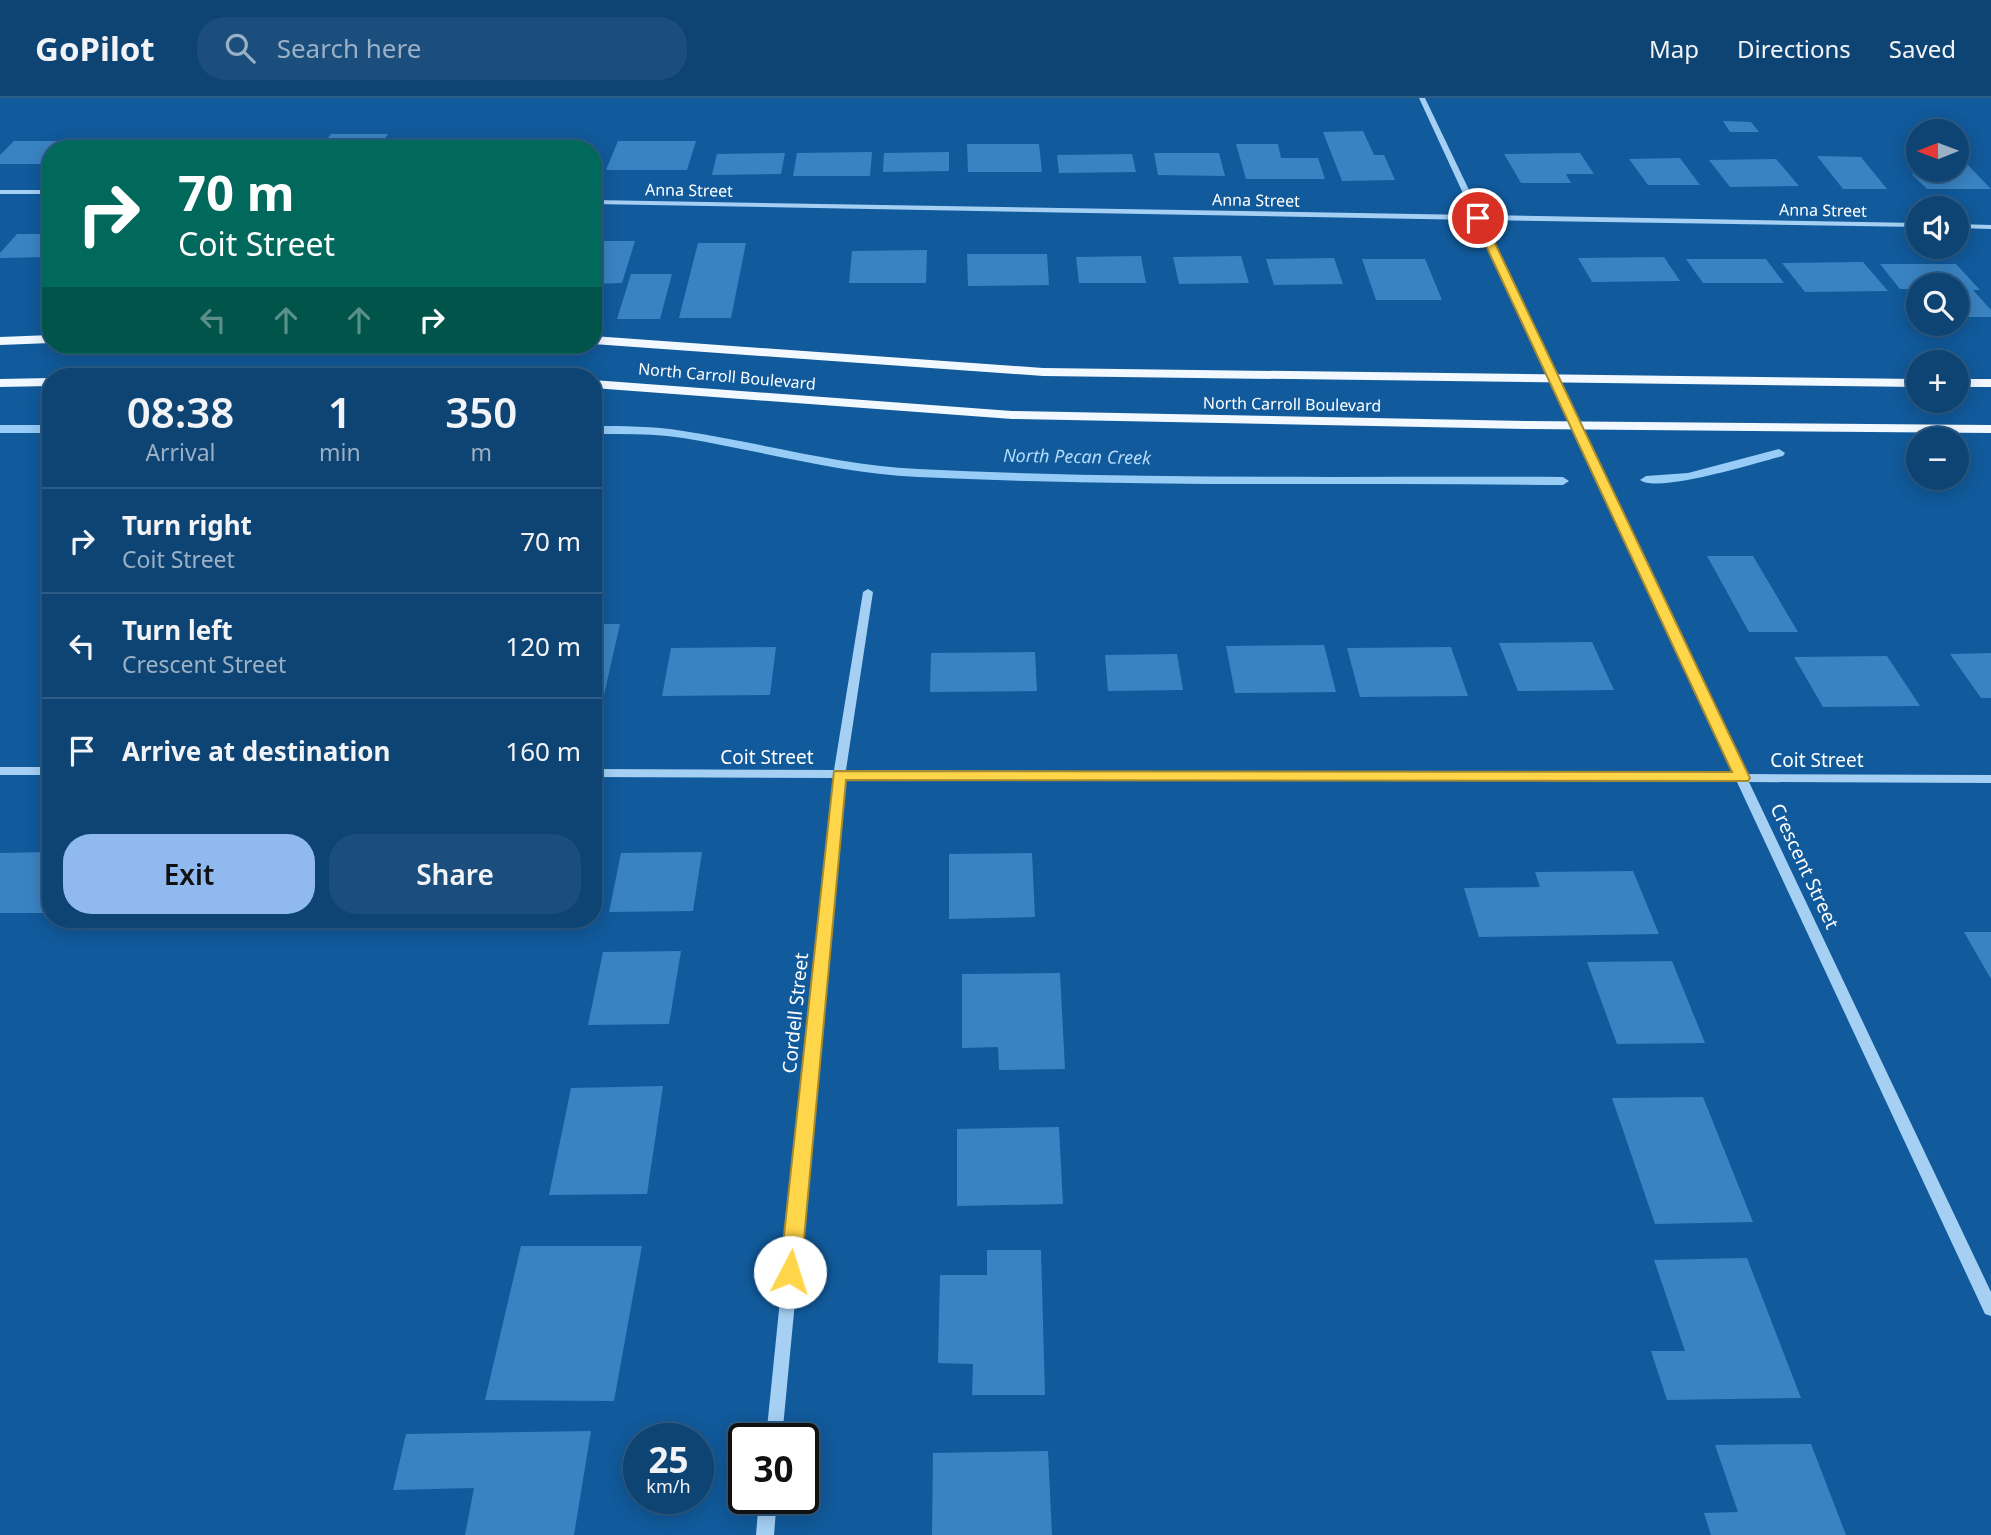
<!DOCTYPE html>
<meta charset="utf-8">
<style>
:root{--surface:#0d4474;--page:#1b4e7c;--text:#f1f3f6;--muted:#9ab0c5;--line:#2d5c86;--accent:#90b9f0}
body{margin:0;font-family:"Noto Sans",sans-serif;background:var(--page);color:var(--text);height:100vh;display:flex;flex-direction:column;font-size:26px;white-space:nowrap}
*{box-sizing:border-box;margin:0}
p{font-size:23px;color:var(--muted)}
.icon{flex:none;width:38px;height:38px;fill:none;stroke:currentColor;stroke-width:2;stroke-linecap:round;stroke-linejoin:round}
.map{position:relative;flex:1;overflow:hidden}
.side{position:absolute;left:42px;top:270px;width:560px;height:560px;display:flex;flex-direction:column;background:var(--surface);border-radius:28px;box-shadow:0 4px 18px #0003,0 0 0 2px var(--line)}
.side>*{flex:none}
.guide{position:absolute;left:42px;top:42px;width:560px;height:214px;border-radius:28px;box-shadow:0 4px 18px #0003,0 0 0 2px var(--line);background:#00695c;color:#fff;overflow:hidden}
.needle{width:46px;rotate:269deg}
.buttons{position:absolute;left:1906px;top:21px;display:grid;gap:14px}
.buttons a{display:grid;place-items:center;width:63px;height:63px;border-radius:50%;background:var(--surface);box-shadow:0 4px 18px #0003,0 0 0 2px var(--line);font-size:35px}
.speed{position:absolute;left:623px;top:1325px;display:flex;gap:14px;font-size:35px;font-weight:700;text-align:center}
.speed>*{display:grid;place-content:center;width:91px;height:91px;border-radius:50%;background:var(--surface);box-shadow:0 4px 18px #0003,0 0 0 2px var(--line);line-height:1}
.speed small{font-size:18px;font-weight:400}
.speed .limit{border:4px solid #111;border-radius:10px;background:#fff;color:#111}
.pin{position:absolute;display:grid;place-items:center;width:60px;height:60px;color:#fff;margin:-30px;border:4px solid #fff;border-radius:50%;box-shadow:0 2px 7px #0007}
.me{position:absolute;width:77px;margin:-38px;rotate:5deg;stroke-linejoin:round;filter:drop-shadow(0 0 5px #0008)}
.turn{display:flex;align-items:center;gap:24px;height:147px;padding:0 21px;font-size:32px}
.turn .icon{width:91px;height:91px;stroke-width:2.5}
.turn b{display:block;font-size:49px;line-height:60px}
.lanes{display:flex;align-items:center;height:66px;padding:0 21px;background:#0003;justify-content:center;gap:35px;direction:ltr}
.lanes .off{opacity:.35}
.eta{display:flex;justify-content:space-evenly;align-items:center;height:119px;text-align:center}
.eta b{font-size:42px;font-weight:600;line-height:49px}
.action{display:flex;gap:14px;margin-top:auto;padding:14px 21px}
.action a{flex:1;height:80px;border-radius:28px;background:var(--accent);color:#111;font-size:28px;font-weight:600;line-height:80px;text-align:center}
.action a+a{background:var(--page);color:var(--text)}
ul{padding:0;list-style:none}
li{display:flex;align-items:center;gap:21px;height:105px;padding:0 21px;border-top:2px solid var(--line)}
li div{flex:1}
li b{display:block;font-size:26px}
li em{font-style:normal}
header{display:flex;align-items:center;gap:42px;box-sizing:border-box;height:98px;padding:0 35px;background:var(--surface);border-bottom:2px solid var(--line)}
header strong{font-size:33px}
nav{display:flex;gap:38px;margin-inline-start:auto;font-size:24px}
.search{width:490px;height:63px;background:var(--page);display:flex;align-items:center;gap:18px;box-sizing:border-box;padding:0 24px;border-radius:28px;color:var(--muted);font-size:26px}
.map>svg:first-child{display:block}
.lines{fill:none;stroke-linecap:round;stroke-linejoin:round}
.stream{fill:#97ccf7;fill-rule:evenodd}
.building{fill:#3a83c2}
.minor{fill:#a5d0f4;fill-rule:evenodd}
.major{fill:#f2f8ff;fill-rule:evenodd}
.route{fill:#ffd54a;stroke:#a68a30;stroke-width:2}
.labels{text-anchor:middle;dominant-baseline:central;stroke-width:5;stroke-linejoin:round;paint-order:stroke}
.far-street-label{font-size:16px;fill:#fff;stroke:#115a9b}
.far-water-label{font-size:18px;font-style:italic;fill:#b2dafb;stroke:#115a9b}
.street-label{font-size:19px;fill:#fff;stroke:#115a9b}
</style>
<header>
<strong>GoPilot</strong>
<div class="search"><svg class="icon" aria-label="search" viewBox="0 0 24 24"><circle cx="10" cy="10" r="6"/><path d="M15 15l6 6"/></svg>Search here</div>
<nav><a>Map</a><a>Directions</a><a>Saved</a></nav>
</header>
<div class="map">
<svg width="1991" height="1437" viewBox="0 0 1991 1437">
<rect width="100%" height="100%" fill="#115a9b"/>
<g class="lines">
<!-- stream -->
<path class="stream" d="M 0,327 L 51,327 L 51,335 L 0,335 Z
M 593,328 C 623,328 653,328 683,333 C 762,345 838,367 918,371 C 1132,382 1348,378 1563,379 L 1569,383 L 1563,387 C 1348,385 1132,389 918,379 C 838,375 762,353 683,340 C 653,335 623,336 593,336 Z
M 1779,351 L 1785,355 L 1783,358 C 1758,364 1658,396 1640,382 L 1646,378 L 1688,375 Z"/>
</g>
<!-- building -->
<path class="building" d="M 1723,23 L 1751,24 L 1759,34 L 1730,34 Z
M 1363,33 L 1374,57 L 1384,57 L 1395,82 L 1342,83 L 1323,34 Z
M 331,36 L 388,36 L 378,51 L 300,51 L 304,46 L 323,46 Z
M 209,40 L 274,40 L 271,44 L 292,44 L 287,51 L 200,51 Z
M 187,41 L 179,51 L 104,51 L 112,42 Z
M 14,43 L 92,43 L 85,51 L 51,51 L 51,66 L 0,66 L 0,57 Z
M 618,43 L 696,43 L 687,72 L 606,72 Z
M 512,46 L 594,47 L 592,51 L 509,51 Z
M 967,46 L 1039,46 L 1042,74 L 968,74 Z
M 1236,46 L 1278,46 L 1281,60 L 1318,60 L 1325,81 L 1246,81 Z
M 872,54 L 870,78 L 793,78 L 797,55 Z
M 949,54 L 949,73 L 883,74 L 884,55 Z
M 785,55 L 781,76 L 712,77 L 717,56 Z
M 1154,55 L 1219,55 L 1225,78 L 1158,77 Z
M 1580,55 L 1594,76 L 1566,76 L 1571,85 L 1521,85 L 1504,56 Z
M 1132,56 L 1136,74 L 1059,75 L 1057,57 Z
M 1817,58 L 1861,59 L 1887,91 L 1843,91 Z
M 1680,60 L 1700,87 L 1648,87 L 1629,61 Z
M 1776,61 L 1799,88 L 1730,89 L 1709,62 Z
M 1956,64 L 1965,64 L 1991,91 L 1927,91 L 1912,76 L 1934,76 L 1930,72 L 1956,72 Z
M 17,136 L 51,136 L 51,159 L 0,160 L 0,155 Z
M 593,143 L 635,143 L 622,185 L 593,186 Z
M 698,145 L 746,145 L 731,220 L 679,220 Z
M 927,152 L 926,185 L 849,185 L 852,153 Z
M 967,156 L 1047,156 L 1049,187 L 968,188 Z
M 1141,158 L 1146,185 L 1079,185 L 1076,159 Z
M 1241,158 L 1249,185 L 1179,186 L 1173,159 Z
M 1664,159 L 1680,183 L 1592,184 L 1578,160 Z
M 1334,160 L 1343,186 L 1274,187 L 1266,161 Z
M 1362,161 L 1425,161 L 1442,202 L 1376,202 Z
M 1686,161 L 1766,161 L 1784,185 L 1703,185 Z
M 1863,164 L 1888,193 L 1805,194 L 1782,165 Z
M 1880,166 L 1956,166 L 1980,192 L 1973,192 L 1991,212 L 1991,219 L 1956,219 L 1956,187 L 1918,187 L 1918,194 L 1916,191 L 1900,191 Z
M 631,176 L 672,176 L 660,221 L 617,221 Z
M 1707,458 L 1753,458 L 1798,534 L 1749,534 Z
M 593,526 L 620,526 L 604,597 L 593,597 Z
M 1592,544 L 1614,592 L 1518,593 L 1499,545 Z
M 1324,547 L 1336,594 L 1235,595 L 1226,548 Z
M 776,549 L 770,597 L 662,598 L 671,550 Z
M 1451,549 L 1468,598 L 1360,599 L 1347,550 Z
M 1035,554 L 1037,593 L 930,594 L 931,555 Z
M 1991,555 L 1991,600 L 1981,600 L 1950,556 Z
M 1177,556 L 1183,592 L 1108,593 L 1105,557 Z
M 1887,558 L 1920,608 L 1823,609 L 1794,559 Z
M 51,754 L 51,815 L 0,815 L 0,755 Z
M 702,754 L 693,813 L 609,814 L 621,755 Z
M 1032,755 L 1035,819 L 949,821 L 949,756 Z
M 1633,773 L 1659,836 L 1479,839 L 1464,790 L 1540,789 L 1535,774 Z
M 1964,834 L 1991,834 L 1991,881 Z
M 681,853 L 669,926 L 588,927 L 603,854 Z
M 1672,863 L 1705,945 L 1617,946 L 1587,864 Z
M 1060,875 L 1065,971 L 999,972 L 998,949 L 962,950 L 962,876 Z
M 663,988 L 647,1096 L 549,1097 L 571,990 Z
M 1703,999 L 1753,1124 L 1655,1126 L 1612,1000 Z
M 1059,1029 L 1063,1106 L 957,1108 L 957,1031 Z
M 521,1148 L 642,1148 L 614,1303 L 485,1302 Z
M 987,1152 L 1041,1152 L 1045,1297 L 972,1297 L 973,1266 L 938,1265 L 940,1177 L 987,1177 Z
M 1747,1160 L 1801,1300 L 1667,1302 L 1651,1253 L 1685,1253 L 1654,1162 Z
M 591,1333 L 574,1437 L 465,1437 L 474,1390 L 393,1392 L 406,1336 Z
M 1811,1346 L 1846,1437 L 1711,1437 L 1704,1415 L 1738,1414 L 1715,1347 Z
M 1048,1353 L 1052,1437 L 932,1437 L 933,1355 Z"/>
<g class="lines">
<!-- minor -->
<path class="minor" d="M 1419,0 L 1425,0 L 1481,117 L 1918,125 L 1918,129 L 1483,122 L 1746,676 L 1991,677 L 1991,685 L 1749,684 L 1991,1194 L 1991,1218 L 1985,1216 L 1737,684 L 845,680 L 782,1340 L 766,1340 L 833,680 L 593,679 L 593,671 L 834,672 L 863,494 L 868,491 L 873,494 L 846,672 L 1734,676 L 1475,122 L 593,106 L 593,102 L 1473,117 Z
M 0,92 L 51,92 L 51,96 L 0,96 Z
M 1956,126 L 1991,127 L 1991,131 L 1956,130 Z
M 0,669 L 51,669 L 51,677 L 0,677 Z
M 759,1400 L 777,1400 L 774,1437 L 756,1437 Z"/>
<!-- major -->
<path class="major" d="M 51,237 L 51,245 L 0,247 L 0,239 Z
M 593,238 L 1043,270 L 1918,281 L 1918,289 L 1043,278 L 593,246 Z
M 51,280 L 51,288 L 0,289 L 0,281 Z
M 1956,281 L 1991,281 L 1991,289 L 1956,289 Z
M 593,282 L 1012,313 L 1529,323 L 1991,327 L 1991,335 L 1529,331 L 1012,321 L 593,290 Z"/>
</g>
<!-- route -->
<path class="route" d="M 1475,118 L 1483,120 L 1750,680 L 1748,683 L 846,682 L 801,1174 L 798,1181 L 790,1184 L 783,1181 L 780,1174 L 834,673 L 1732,674 L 1473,120 Z"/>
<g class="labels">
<!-- far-street labels -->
<g class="far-street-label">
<text transform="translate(689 92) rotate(1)">Anna Street</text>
<text transform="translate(1256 102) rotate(1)">Anna Street</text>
<text transform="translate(1823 112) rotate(1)">Anna Street</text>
<text transform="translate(727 278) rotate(5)">North Carroll Boulevard</text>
<text transform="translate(1292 306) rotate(1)">North Carroll Boulevard</text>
</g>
<!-- far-water labels -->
<g class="far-water-label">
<text transform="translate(1077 358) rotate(1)">North Pecan Creek</text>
</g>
<!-- street labels -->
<g class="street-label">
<text x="767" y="659">Coit Street</text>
<text x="1817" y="662">Coit Street</text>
<text transform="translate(1805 768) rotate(65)">Crescent Street</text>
<text transform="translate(795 915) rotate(-84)">Cordell Street</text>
</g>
</g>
</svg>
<div class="buttons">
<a><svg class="needle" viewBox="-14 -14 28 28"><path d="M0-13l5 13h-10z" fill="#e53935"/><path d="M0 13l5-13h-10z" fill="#9ab0c5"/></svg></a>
<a><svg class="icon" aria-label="sound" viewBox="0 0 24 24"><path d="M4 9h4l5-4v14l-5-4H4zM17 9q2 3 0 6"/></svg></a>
<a><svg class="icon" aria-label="search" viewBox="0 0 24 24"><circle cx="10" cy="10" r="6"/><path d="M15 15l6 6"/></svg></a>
<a>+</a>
<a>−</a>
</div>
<div class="speed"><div>25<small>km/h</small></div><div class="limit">30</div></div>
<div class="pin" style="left:1478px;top:120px;background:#d93025"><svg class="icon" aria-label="arrive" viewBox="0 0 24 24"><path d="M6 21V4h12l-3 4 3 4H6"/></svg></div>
<svg class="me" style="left:790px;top:1174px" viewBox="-20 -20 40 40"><circle r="19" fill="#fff"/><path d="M0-13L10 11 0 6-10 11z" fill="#ffd54a"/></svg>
<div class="guide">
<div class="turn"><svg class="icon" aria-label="right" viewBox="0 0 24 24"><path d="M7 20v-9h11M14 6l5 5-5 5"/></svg><div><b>70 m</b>Coit Street</div></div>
<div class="lanes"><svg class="icon off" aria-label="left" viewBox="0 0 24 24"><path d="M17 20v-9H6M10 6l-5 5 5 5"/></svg><svg class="icon off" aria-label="ahead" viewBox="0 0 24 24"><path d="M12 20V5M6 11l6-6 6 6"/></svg><svg class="icon off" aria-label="ahead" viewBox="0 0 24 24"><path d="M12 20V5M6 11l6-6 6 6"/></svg><svg class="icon" aria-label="right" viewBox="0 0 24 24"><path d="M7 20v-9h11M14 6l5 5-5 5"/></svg></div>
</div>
<section class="side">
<div class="eta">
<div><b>08:38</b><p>Arrival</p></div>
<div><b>1</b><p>min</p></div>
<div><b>350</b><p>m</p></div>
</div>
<ul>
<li><svg class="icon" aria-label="right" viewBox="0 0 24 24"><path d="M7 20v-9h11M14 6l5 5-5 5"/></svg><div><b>Turn right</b><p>Coit Street</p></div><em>70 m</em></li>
<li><svg class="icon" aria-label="left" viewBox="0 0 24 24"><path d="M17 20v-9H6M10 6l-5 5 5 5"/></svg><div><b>Turn left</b><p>Crescent Street</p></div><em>120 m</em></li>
<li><svg class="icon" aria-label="arrive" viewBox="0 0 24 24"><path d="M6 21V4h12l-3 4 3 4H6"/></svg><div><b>Arrive at destination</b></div><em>160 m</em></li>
</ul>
<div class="action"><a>Exit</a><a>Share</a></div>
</section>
</div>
